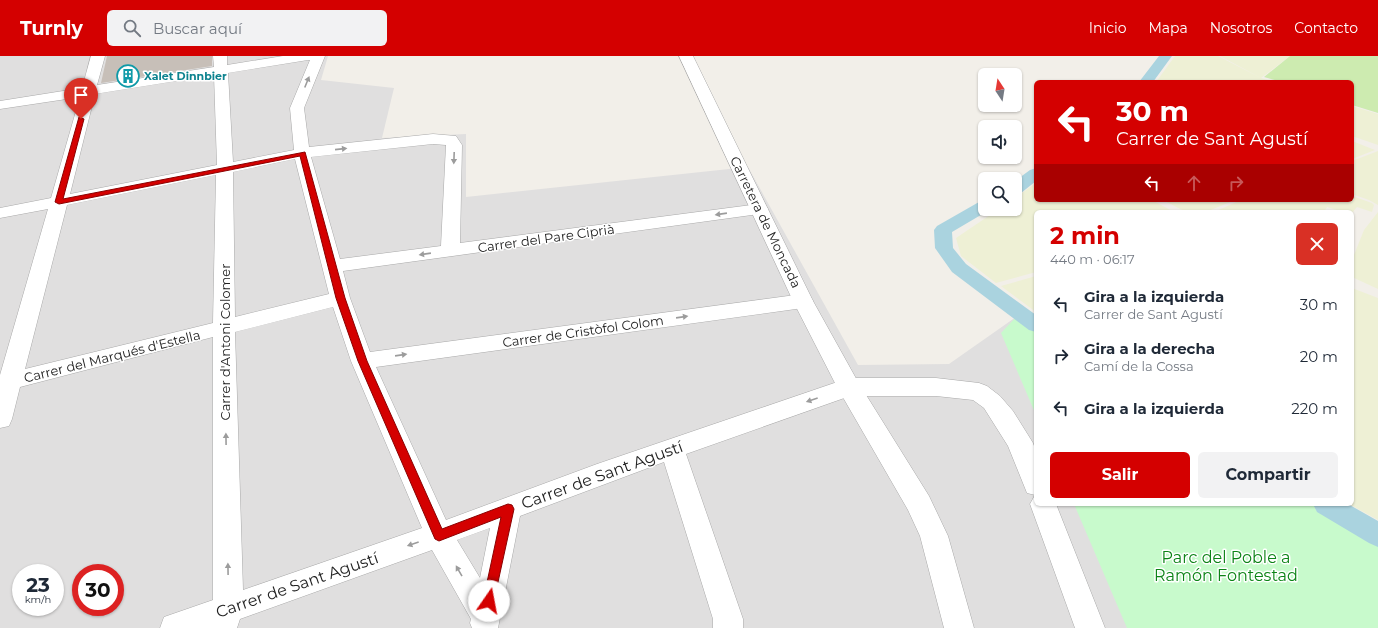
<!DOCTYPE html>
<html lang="es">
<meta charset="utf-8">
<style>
:root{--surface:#fff;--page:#f2f2f3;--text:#1f2937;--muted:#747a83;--accent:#d40000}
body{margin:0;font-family:Montserrat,sans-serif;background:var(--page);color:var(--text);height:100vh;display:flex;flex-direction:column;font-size:15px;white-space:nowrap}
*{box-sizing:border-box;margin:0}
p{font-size:13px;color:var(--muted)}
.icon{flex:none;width:22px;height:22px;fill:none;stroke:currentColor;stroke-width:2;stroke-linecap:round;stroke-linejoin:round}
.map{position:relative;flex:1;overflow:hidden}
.drawer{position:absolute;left:1034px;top:154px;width:320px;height:296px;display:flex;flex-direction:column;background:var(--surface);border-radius:6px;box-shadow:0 1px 3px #0004}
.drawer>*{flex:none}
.guide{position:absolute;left:1034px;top:24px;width:320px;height:122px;border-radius:6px;box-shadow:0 1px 3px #0004;background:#d40000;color:#fff;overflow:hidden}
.needle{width:26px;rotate:348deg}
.fabs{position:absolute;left:978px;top:12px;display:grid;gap:8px}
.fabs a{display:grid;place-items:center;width:44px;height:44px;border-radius:6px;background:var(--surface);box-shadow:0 1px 3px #0004;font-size:20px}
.speed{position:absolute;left:12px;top:508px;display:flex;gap:8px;font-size:20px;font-weight:700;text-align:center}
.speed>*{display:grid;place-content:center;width:52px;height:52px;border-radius:50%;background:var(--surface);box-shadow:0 1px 3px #0004;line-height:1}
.speed small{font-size:10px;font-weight:400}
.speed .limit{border:6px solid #d22;background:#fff;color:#111}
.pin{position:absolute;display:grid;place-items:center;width:34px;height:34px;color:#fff;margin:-41px -17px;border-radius:50% 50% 50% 0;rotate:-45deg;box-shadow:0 0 4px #0007}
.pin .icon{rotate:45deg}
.me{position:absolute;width:44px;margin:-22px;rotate:12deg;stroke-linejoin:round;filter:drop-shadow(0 0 3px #0008)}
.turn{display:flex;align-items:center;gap:14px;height:84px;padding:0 16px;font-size:18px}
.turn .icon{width:52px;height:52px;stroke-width:2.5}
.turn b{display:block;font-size:28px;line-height:34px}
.lanes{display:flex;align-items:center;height:38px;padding:0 16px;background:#0003;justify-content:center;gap:20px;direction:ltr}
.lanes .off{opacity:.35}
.round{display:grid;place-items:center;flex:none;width:42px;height:42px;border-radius:6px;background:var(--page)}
.headline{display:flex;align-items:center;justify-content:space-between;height:68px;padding:0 16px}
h1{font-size:24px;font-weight:700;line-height:30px;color:var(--accent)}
.button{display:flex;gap:8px;margin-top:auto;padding:8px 16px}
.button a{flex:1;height:46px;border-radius:6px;background:var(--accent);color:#fff;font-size:16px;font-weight:700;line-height:46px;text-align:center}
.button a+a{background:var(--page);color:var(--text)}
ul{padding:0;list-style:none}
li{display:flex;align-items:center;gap:12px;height:52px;padding:0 16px}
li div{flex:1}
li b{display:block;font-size:15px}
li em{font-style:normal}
header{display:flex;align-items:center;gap:24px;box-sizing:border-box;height:56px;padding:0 20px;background:var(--accent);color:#fff}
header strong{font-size:19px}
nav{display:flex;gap:22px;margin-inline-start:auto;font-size:14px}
.search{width:280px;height:36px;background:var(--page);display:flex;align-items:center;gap:10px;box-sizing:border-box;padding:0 14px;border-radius:6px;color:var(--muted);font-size:15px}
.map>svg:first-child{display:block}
.residential{fill:#e0dfdf;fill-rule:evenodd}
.farmland{fill:#eef0d5}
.grass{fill:#cdebb0}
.park{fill:#c8facc}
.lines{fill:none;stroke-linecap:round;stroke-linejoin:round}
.canal{fill:#aad3df;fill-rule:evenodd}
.building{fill:#c7bfb8}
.minor-casing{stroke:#a9a9a9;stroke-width:1}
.tertiary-casing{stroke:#a9a9a9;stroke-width:1}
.minor{fill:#fff;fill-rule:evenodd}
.tertiary{fill:#fff;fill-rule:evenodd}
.oneway{fill:#9c9c9c}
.route{fill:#d40000;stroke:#8a0000}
.labels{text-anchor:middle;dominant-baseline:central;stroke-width:3;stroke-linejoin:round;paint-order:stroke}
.far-culture-label{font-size:11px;font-weight:bold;fill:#0d838f;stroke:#fff;text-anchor:start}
.street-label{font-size:13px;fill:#222;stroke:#fff}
.near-street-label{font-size:16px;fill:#222;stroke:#fff}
.near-park-label{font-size:16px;fill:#0c8416;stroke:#fff}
</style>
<header>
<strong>Turnly</strong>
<div class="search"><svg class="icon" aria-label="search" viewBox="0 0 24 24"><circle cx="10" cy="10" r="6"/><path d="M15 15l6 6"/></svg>Buscar aquí</div>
<nav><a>Inicio</a><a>Mapa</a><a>Nosotros</a><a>Contacto</a></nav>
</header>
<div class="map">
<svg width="1378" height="572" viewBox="0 0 1378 572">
<rect width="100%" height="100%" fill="#f2efe9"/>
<!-- residential -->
<path class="residential" d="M 0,0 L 328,0 L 321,24 L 394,32 L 382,82 L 466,78 L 466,141 L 748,111 L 858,309 L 949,308 L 1016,261 L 1036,276 L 1036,448 L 1315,448 L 1378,485 L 1378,572 L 0,572 ZM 21,517 L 55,517 L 55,551 L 21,551 ZM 81,517 L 115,517 L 115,551 L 81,551 Z"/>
<!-- farmland -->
<path class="farmland" d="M 1175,0 L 1218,0 L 1261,22 L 1275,26 L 1156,26 Z
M 1220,0 L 1290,0 L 1261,22 Z
M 1352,50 L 1378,58 L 1378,89 L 1352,80 Z
M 1352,85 L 1375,94 L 1352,103 Z
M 1378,95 L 1378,149 L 1369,144 L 1352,138 L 1352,105 Z
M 1036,127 L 1036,144 L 1152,144 L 1174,156 L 1036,156 L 1036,216 L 996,227 L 961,200 L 956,182 L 999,153 L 1015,153 L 1015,142 Z
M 1352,140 L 1372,147 L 1374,149 L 1372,156 L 1357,151 L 1352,157 L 1352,156 L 1343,156 L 1327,151 L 1324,156 L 1214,156 L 1241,144 L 1352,144 Z
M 1163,144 L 1235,144 L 1206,156 L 1186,156 Z
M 1378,156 L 1378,233 L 1352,221 L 1352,204 L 1364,174 Z
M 1036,220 L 1036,256 L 1001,230 Z
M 1352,232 L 1378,242 L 1378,464 L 1349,448 L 1352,448 Z"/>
<!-- grass -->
<path class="grass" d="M 1290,0 L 1378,0 L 1378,57 L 1352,49 L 1352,26 L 1282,26 L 1264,21 Z"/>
<!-- park -->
<path class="park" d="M 1016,261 L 1036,276 L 1036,359 L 1001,277 Z
M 1074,448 L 1315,448 L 1378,485 L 1378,572 L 1127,572 Z"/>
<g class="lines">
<!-- canal -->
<path class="canal" d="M 1159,0 L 1172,0 L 1153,26 L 1139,26 Z
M 1036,112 L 1036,125 L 1021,137 L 1015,138 L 1015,125 L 1030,114 Z
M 985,145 L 985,153 L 991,153 L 952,176 L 953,192 L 966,208 L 1036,259 L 1036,276 L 1029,274 L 952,216 L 935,192 L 934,174 L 937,170 L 979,146 Z
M 1313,448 L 1348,448 L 1378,465 L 1378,491 L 1369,487 L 1317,456 Z"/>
</g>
<!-- building -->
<path class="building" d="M 107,0 L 212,0 L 212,10 L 101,27 Z"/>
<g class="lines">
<!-- minor casing -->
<g class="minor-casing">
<path id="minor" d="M 91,0 L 105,0 L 97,29 L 214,11 L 213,0 L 227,0 L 227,9 L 283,0 L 325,0 L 304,52 L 309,91 L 433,78 L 456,80 L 462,89 L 460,187 L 759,148 L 765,149 L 768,153 L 765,157 L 759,158 L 343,215 L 350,242 L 370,296 L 803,238 L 810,240 L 813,245 L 810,250 L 803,252 L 376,311 L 446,464 L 597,408 L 849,322 L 936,322 L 979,327 L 987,330 L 1000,340 L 1013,355 L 1033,387 L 1036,396 L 1036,448 L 1056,448 L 1105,572 L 1075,572 L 1030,448 L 1035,439 L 1027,437 L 1008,390 L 984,352 L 973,344 L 936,340 L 850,340 L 686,398 L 743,563 L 743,572 L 713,572 L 713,563 L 664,406 L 520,460 L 498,572 L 472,572 L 470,567 L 471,563 L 432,494 L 240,563 L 237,572 L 160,572 L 164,561 L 213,544 L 213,281 L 20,331 L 12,363 L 9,370 L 0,372 L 0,319 L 48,153 L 0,162 L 0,152 L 51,142 L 80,41 L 0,53 L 0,45 L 82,32 ZM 308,4 L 310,4 L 290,52 L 294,94 L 233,106 L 228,17 ZM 214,19 L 217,109 L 70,138 L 95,38 ZM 433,88 L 446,89 L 441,190 L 340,203 L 311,101 ZM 295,103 L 329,238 L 235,261 L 233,116 ZM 216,119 L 213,267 L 25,313 L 67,149 ZM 333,251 L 351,305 L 422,472 L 243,534 L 235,276 ZM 490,472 L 480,522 L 457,484 Z"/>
</g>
<!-- tertiary casing -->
<g class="tertiary-casing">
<path id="tertiary" d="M 679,0 L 693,0 L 813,245 L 858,326 L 929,440 L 948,480 L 974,572 L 944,572 L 920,480 L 908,454 L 837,331 L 793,245 Z"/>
</g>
<!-- minor -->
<use href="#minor" class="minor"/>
<!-- tertiary -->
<use href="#tertiary" class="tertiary"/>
</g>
<!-- one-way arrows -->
<defs><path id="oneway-solid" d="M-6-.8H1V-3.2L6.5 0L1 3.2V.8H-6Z"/></defs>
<g class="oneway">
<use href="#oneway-solid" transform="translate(307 26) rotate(-68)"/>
<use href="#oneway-solid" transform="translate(341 93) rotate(-6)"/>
<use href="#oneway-solid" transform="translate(454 102) rotate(92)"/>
<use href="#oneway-solid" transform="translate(721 158) rotate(172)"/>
<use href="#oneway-solid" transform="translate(425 198) rotate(172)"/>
<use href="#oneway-solid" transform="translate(682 261) rotate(-8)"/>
<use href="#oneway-solid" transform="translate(401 299) rotate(-8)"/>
<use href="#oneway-solid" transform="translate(812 344) rotate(161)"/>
<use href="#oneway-solid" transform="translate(226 383) rotate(-91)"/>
<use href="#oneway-solid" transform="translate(413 488) rotate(161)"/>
<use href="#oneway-solid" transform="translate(228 513) rotate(-91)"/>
<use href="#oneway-solid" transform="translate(459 515) rotate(-120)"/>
</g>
<!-- route -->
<path class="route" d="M 79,61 L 84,63 L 63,143 L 305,96 L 345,242 L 367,305 L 442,473 L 508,448 L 512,449 L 514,453 L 493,549 L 489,551 L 485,549 L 483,545 L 501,461 L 439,485 L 435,483 L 358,305 L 336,242 L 300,100 L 59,148 L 55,146 Z"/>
<!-- icons -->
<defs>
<g id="building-ring" transform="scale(1.15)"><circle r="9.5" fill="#fff" stroke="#0f9aa8" stroke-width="1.5"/><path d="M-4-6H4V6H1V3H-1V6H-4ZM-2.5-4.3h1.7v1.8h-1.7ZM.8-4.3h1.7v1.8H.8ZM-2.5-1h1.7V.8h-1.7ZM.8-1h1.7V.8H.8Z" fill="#0f9aa8"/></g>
</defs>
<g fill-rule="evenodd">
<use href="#building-ring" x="128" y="20"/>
</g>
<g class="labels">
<!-- far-culture labels -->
<g class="far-culture-label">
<text x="144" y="20">Xalet Dinnbier</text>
</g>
<!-- street labels -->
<g class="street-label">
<text transform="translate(766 166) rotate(64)">Carretera de Moncada</text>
<text transform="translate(546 182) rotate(-8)">Carrer del Pare Ciprià</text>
<text transform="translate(583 275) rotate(-8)">Carrer de Cristòfol Colom</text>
<text transform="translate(225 286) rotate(-90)">Carrer d'Antoni Colomer</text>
<text transform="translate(112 300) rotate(-14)">Carrer del Marqués d'Estella</text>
</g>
<!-- near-street labels -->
<g class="near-street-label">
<text transform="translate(602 419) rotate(-20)">Carrer de Sant Agustí</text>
<text transform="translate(297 529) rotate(-19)">Carrer de Sant Agustí</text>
</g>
<!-- near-park labels -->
<g class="near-park-label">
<text x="1226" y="501">Parc del Poble a<tspan x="1226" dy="18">Ramón Fontestad</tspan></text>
</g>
</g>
</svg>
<div class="fabs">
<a><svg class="needle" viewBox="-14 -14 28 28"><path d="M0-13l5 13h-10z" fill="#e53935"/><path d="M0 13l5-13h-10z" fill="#747a83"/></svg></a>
<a><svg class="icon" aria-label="sound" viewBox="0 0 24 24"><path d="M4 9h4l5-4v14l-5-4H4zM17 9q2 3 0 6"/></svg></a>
<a><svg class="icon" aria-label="search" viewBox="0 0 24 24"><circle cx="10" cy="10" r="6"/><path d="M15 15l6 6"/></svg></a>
</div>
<div class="speed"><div>23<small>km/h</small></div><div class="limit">30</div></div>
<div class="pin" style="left:81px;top:63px;background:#d93025"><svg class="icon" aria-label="arrive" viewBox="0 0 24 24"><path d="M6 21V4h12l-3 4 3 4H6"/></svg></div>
<svg class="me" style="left:489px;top:545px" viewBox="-20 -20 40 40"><circle r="19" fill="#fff"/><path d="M0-13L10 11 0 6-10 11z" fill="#d40000"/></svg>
<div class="guide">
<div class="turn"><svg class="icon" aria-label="left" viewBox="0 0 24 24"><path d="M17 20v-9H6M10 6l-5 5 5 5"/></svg><div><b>30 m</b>Carrer de Sant Agustí</div></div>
<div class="lanes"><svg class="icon" aria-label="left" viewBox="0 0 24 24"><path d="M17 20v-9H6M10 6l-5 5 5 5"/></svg><svg class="icon off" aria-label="ahead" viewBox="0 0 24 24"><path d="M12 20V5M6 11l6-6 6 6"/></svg><svg class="icon off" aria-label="right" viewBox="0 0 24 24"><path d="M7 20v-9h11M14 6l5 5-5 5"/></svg></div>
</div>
<section class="drawer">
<div class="headline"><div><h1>2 min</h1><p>440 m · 06:17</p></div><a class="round" style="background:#d93025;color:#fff"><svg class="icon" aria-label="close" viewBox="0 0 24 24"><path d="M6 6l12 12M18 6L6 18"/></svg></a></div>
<ul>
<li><svg class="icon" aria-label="left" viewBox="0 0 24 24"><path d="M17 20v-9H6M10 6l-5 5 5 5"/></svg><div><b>Gira a la izquierda</b><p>Carrer de Sant Agustí</p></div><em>30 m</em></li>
<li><svg class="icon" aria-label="right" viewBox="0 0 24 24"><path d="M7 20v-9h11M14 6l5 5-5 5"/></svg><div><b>Gira a la derecha</b><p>Camí de la Cossa</p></div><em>20 m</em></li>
<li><svg class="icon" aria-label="left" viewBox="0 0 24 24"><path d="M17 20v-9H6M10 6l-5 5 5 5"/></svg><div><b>Gira a la izquierda</b></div><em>220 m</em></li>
</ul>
<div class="button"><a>Salir</a><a>Compartir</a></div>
</section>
</div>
